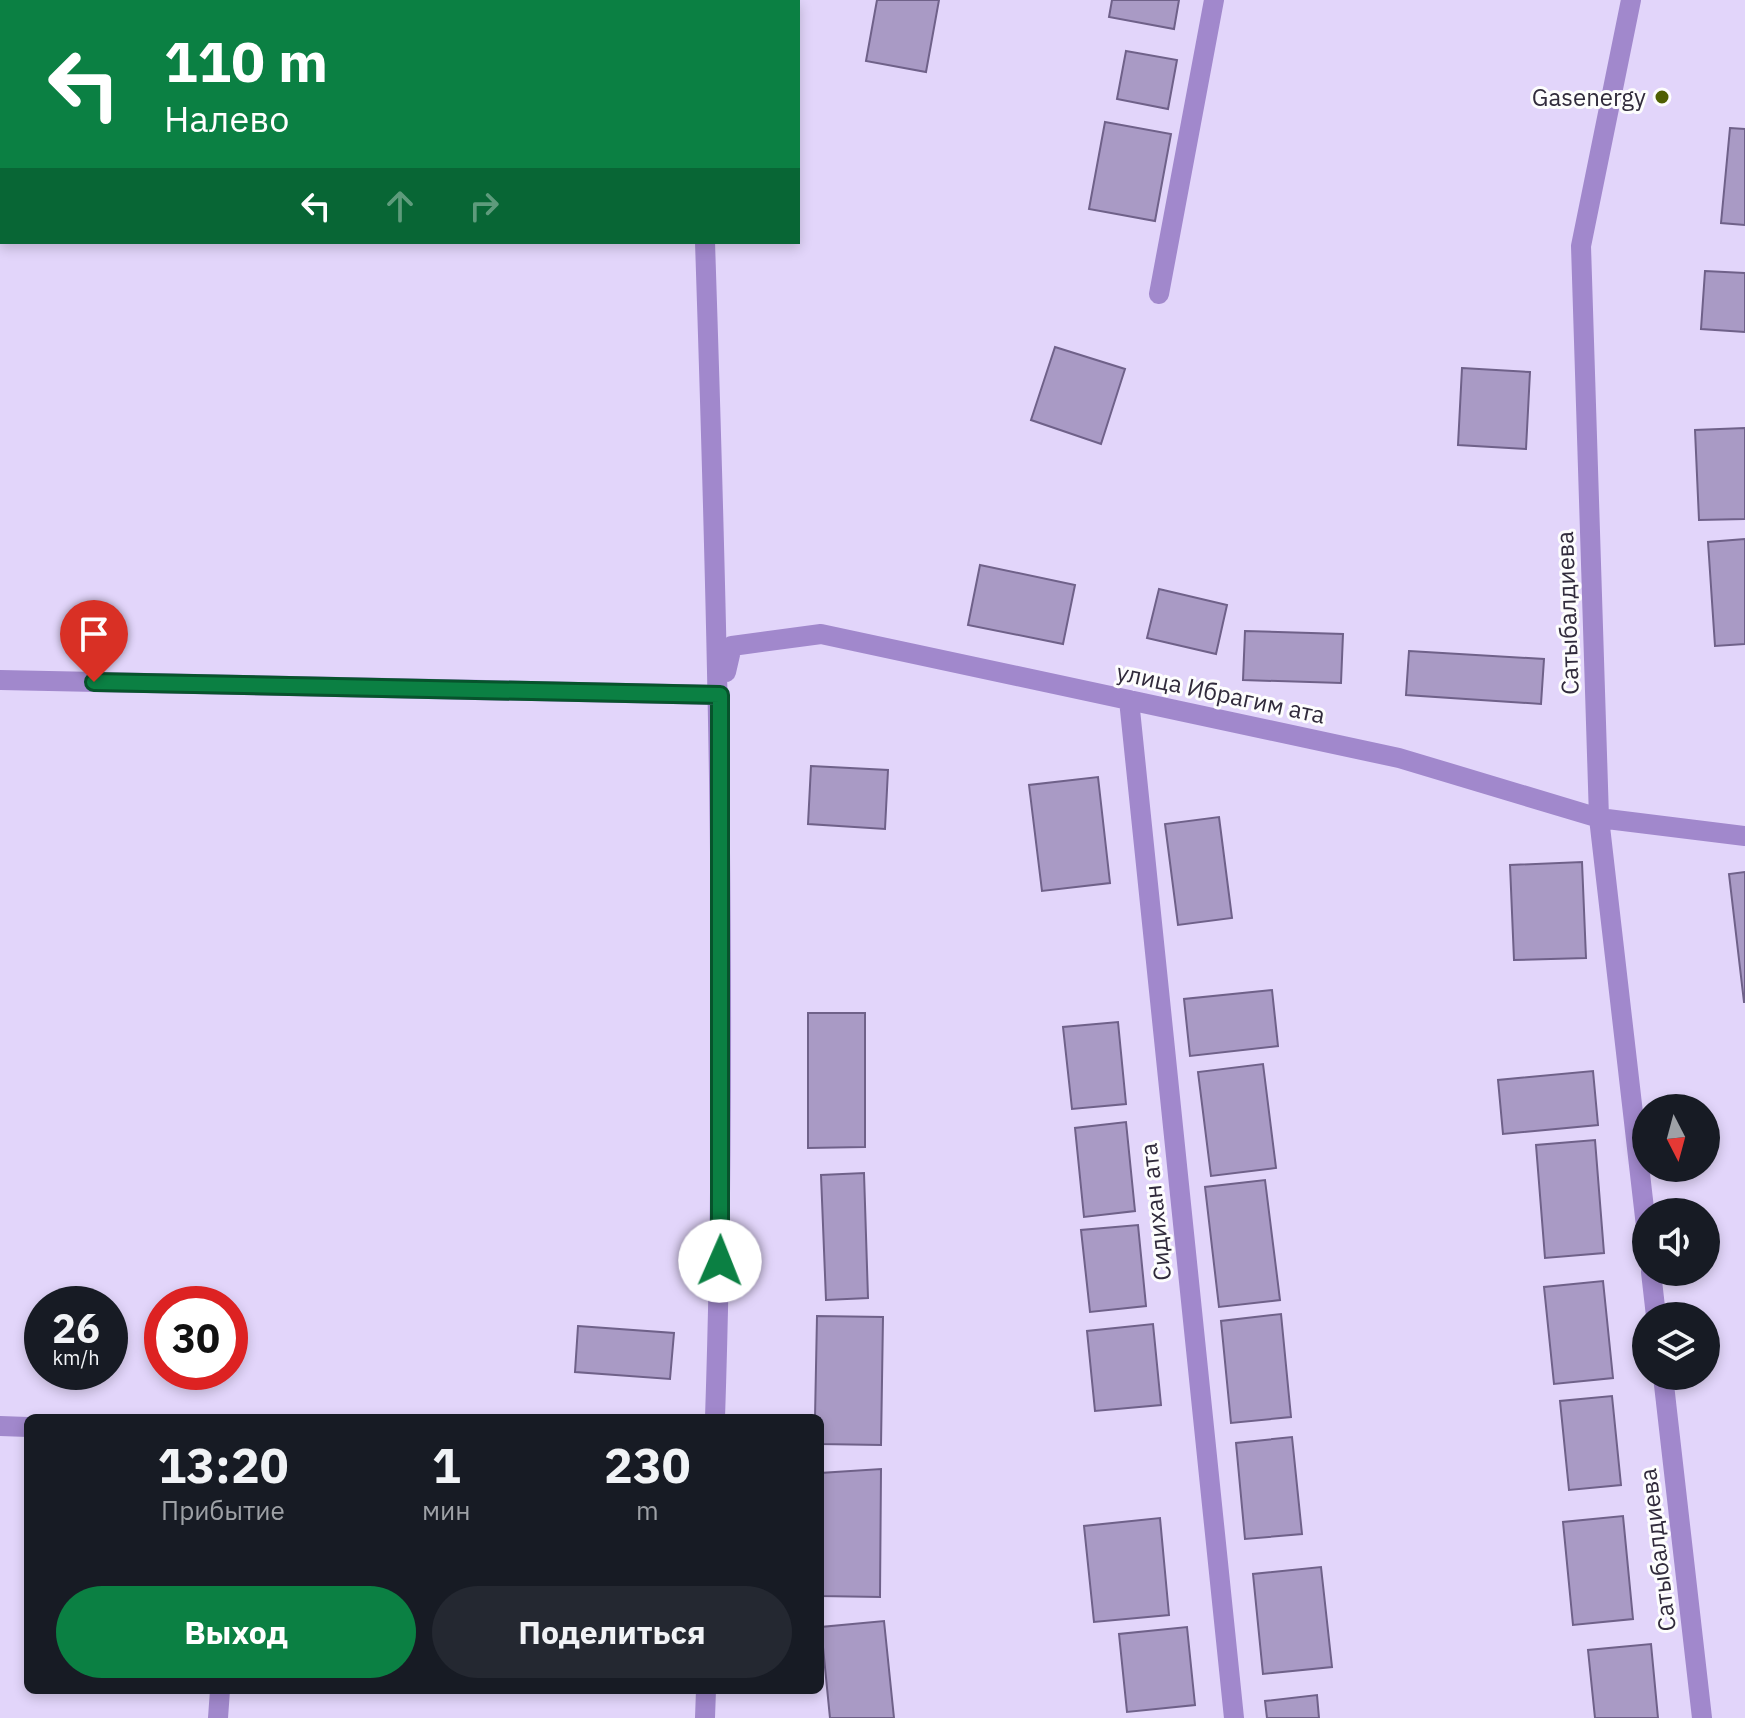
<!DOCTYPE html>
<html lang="ru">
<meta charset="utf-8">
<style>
:root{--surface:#171b24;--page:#242831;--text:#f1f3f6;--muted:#9ea1a6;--accent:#0b8043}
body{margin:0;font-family:"IBM Plex Sans",sans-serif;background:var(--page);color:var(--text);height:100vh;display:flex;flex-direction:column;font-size:30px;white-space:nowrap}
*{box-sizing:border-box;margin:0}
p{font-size:26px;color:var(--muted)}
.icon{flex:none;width:44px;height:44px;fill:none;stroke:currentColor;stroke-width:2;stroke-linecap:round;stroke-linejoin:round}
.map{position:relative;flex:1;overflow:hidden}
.details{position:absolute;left:24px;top:1414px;width:800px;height:280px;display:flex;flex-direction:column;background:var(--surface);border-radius:12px;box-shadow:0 4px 12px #0003}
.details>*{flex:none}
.banner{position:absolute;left:0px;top:0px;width:800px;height:244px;box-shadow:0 4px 12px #0003;background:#0b8043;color:#fff;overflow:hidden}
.needle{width:52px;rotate:174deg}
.controls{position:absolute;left:1632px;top:1094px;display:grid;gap:16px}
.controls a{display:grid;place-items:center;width:88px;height:88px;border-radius:50%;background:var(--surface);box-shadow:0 4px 12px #0003;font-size:40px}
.speed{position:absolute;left:24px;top:1286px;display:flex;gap:16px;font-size:40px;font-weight:700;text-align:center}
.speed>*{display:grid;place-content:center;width:104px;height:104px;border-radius:50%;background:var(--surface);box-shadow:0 4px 12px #0003;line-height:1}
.speed small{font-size:20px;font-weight:400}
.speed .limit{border:12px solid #d22;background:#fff;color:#111}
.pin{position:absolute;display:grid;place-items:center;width:68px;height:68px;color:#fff;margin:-82px -34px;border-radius:50% 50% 50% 0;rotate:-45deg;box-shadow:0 0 8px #0007}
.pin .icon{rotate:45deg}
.me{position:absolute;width:88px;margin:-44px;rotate:1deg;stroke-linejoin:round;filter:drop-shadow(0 0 6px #0008)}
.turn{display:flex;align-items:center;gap:28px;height:168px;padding:0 32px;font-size:36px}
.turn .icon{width:104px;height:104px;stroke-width:2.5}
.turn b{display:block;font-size:56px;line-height:68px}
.lanes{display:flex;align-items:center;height:76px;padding:0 32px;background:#0003;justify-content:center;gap:40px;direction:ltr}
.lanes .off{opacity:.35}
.eta{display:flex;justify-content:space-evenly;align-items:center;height:136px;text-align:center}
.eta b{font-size:48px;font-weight:800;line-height:56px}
.primary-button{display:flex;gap:16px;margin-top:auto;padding:16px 32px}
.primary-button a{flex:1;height:92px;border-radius:48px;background:var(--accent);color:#fff;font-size:32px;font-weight:800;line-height:92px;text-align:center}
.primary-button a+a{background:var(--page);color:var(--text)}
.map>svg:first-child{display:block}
.building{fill:#a99ac5;stroke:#6f6189;stroke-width:2}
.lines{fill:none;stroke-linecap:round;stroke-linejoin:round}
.minor{stroke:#a188cc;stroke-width:20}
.route-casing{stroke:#07532c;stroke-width:20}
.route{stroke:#0b8043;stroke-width:14}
.poi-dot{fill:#4f5f03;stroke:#fdfdfd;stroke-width:3}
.labels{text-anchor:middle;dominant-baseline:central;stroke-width:6;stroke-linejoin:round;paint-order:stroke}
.poi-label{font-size:24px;fill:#312b3c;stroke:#fdfdfd;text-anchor:end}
.street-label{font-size:24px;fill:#312b3c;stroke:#fdfdfd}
</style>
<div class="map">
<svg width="1745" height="1718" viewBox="0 0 1745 1718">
<rect width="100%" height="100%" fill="#e2d5fa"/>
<!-- building -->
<path class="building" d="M 877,0 L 939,0 L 926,72 L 866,61 Z
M 1112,0 L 1179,0 L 1174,29 L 1109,17 Z
M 1126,51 L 1177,60 L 1168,109 L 1117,99 Z
M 1105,122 L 1171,134 L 1155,221 L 1089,209 Z
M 1730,128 L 1745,129 L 1745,225 L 1721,223 Z
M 1705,271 L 1745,273 L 1745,332 L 1701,329 Z
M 1055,347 L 1125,369 L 1101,444 L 1031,420 Z
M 1462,368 L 1530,372 L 1526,449 L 1458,445 Z
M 1745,428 L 1745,519 L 1699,520 L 1695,430 Z
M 1745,539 L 1745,644 L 1715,646 L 1708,542 Z
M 980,565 L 1075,585 L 1063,644 L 968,625 Z
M 1159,589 L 1227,605 L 1216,654 L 1147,638 Z
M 1245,631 L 1343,634 L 1341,683 L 1243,680 Z
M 1409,651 L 1544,659 L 1541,704 L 1406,695 Z
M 811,766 L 888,770 L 885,829 L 808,824 Z
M 1098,777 L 1110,883 L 1042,891 L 1029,785 Z
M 1219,817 L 1232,918 L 1178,925 L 1165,824 Z
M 1582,862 L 1586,958 L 1514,960 L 1510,865 Z
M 1745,872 L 1745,1002 L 1744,1002 L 1729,874 Z
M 1272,990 L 1278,1046 L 1190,1056 L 1184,999 Z
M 808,1013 L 865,1013 L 865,1147 L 808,1148 Z
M 1118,1022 L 1126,1104 L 1072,1109 L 1063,1027 Z
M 1263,1064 L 1276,1168 L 1211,1176 L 1198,1072 Z
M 1593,1071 L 1598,1125 L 1503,1134 L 1498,1080 Z
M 1126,1122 L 1135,1211 L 1084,1217 L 1075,1128 Z
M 1595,1140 L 1604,1253 L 1545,1258 L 1536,1145 Z
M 864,1173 L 868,1298 L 826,1300 L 821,1175 Z
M 1265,1180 L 1280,1300 L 1219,1307 L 1205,1187 Z
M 1138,1225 L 1146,1306 L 1090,1312 L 1081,1230 Z
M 1603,1281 L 1613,1378 L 1554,1384 L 1544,1287 Z
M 1281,1314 L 1291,1417 L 1231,1423 L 1221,1321 Z
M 817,1316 L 883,1317 L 881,1445 L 820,1444 L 820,1418 L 815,1418 Z
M 1153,1324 L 1161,1405 L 1095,1411 L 1087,1331 Z
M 578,1326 L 674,1333 L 670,1379 L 575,1372 Z
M 1612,1396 L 1621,1485 L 1569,1490 L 1560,1401 Z
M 1292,1437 L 1302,1534 L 1245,1539 L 1236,1443 Z
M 881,1469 L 880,1597 L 820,1596 L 820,1473 Z
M 1623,1516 L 1633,1619 L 1573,1625 L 1563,1522 Z
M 1160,1518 L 1169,1615 L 1094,1622 L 1084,1526 Z
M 1321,1567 L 1332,1667 L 1263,1674 L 1253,1574 Z
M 884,1621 L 894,1718 L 830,1718 L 821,1627 Z
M 1187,1627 L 1195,1705 L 1127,1712 L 1119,1634 Z
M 1651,1644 L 1658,1718 L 1595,1718 L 1588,1650 Z
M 1317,1695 L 1319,1718 L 1267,1718 L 1265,1701 Z"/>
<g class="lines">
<!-- minor -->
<path class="minor" d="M 250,0 L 255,2
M 1631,0 L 1581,246 L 1599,818 L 1646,1226
M 296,2 L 296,0
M 733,2 L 734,0
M 705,242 C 718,634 728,1026 715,1418
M 1159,294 L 1214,0
M 726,672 L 732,646 L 821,634 L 1399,758 L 1599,818 L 1745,836
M 0,680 L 720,695
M 1129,700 L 1234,1718
M 1651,1272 L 1656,1316
M 1663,1376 L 1702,1718
M 0,1426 L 28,1427
M 218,1718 L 220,1690
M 705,1718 L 706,1690"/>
</g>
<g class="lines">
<!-- route casing -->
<g class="route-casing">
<path id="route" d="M 94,682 L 720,695 L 720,1261"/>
</g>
<!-- route -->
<use href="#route" class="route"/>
</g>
<!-- markers -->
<circle class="poi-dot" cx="1662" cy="97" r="8"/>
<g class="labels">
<!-- poi labels -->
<g class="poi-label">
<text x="1646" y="97">Gasenergy</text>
</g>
<!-- street labels -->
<g class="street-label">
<text transform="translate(1567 613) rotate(-92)">Сатыбалдиева</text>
<text transform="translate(1221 693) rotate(12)">улица Ибрагим ата</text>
<text transform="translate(1155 1212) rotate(-96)">Сидихан ата</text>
<text transform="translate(1657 1550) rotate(-97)">Сатыбалдиева</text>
</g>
</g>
</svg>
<div class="controls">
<a><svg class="needle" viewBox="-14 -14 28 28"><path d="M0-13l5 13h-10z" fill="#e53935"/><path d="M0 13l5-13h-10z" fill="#9ea1a6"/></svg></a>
<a><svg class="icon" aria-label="sound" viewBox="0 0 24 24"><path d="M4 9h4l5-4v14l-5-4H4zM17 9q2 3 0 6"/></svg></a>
<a><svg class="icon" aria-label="layers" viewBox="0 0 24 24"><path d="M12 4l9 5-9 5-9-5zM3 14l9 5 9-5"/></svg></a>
</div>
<div class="speed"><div>26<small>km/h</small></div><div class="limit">30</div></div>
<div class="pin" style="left:94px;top:682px;background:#d93025"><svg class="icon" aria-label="arrive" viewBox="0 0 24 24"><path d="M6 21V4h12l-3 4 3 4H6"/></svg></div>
<svg class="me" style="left:720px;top:1261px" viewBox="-20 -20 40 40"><circle r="19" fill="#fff"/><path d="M0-13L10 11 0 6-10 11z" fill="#0b8043"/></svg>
<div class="banner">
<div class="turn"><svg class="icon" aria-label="left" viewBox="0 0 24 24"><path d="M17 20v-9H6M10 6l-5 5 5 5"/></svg><div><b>110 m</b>Налево</div></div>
<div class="lanes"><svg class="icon" aria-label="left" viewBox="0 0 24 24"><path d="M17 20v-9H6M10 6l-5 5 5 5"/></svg><svg class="icon off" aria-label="ahead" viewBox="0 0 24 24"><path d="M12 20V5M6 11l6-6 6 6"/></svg><svg class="icon off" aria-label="right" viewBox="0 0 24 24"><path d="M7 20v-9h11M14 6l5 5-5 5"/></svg></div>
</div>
<section class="details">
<div class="eta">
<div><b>13:20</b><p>Прибытие</p></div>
<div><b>1</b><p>мин</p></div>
<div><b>230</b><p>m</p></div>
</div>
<div class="primary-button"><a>Выход</a><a>Поделиться</a></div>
</section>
</div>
